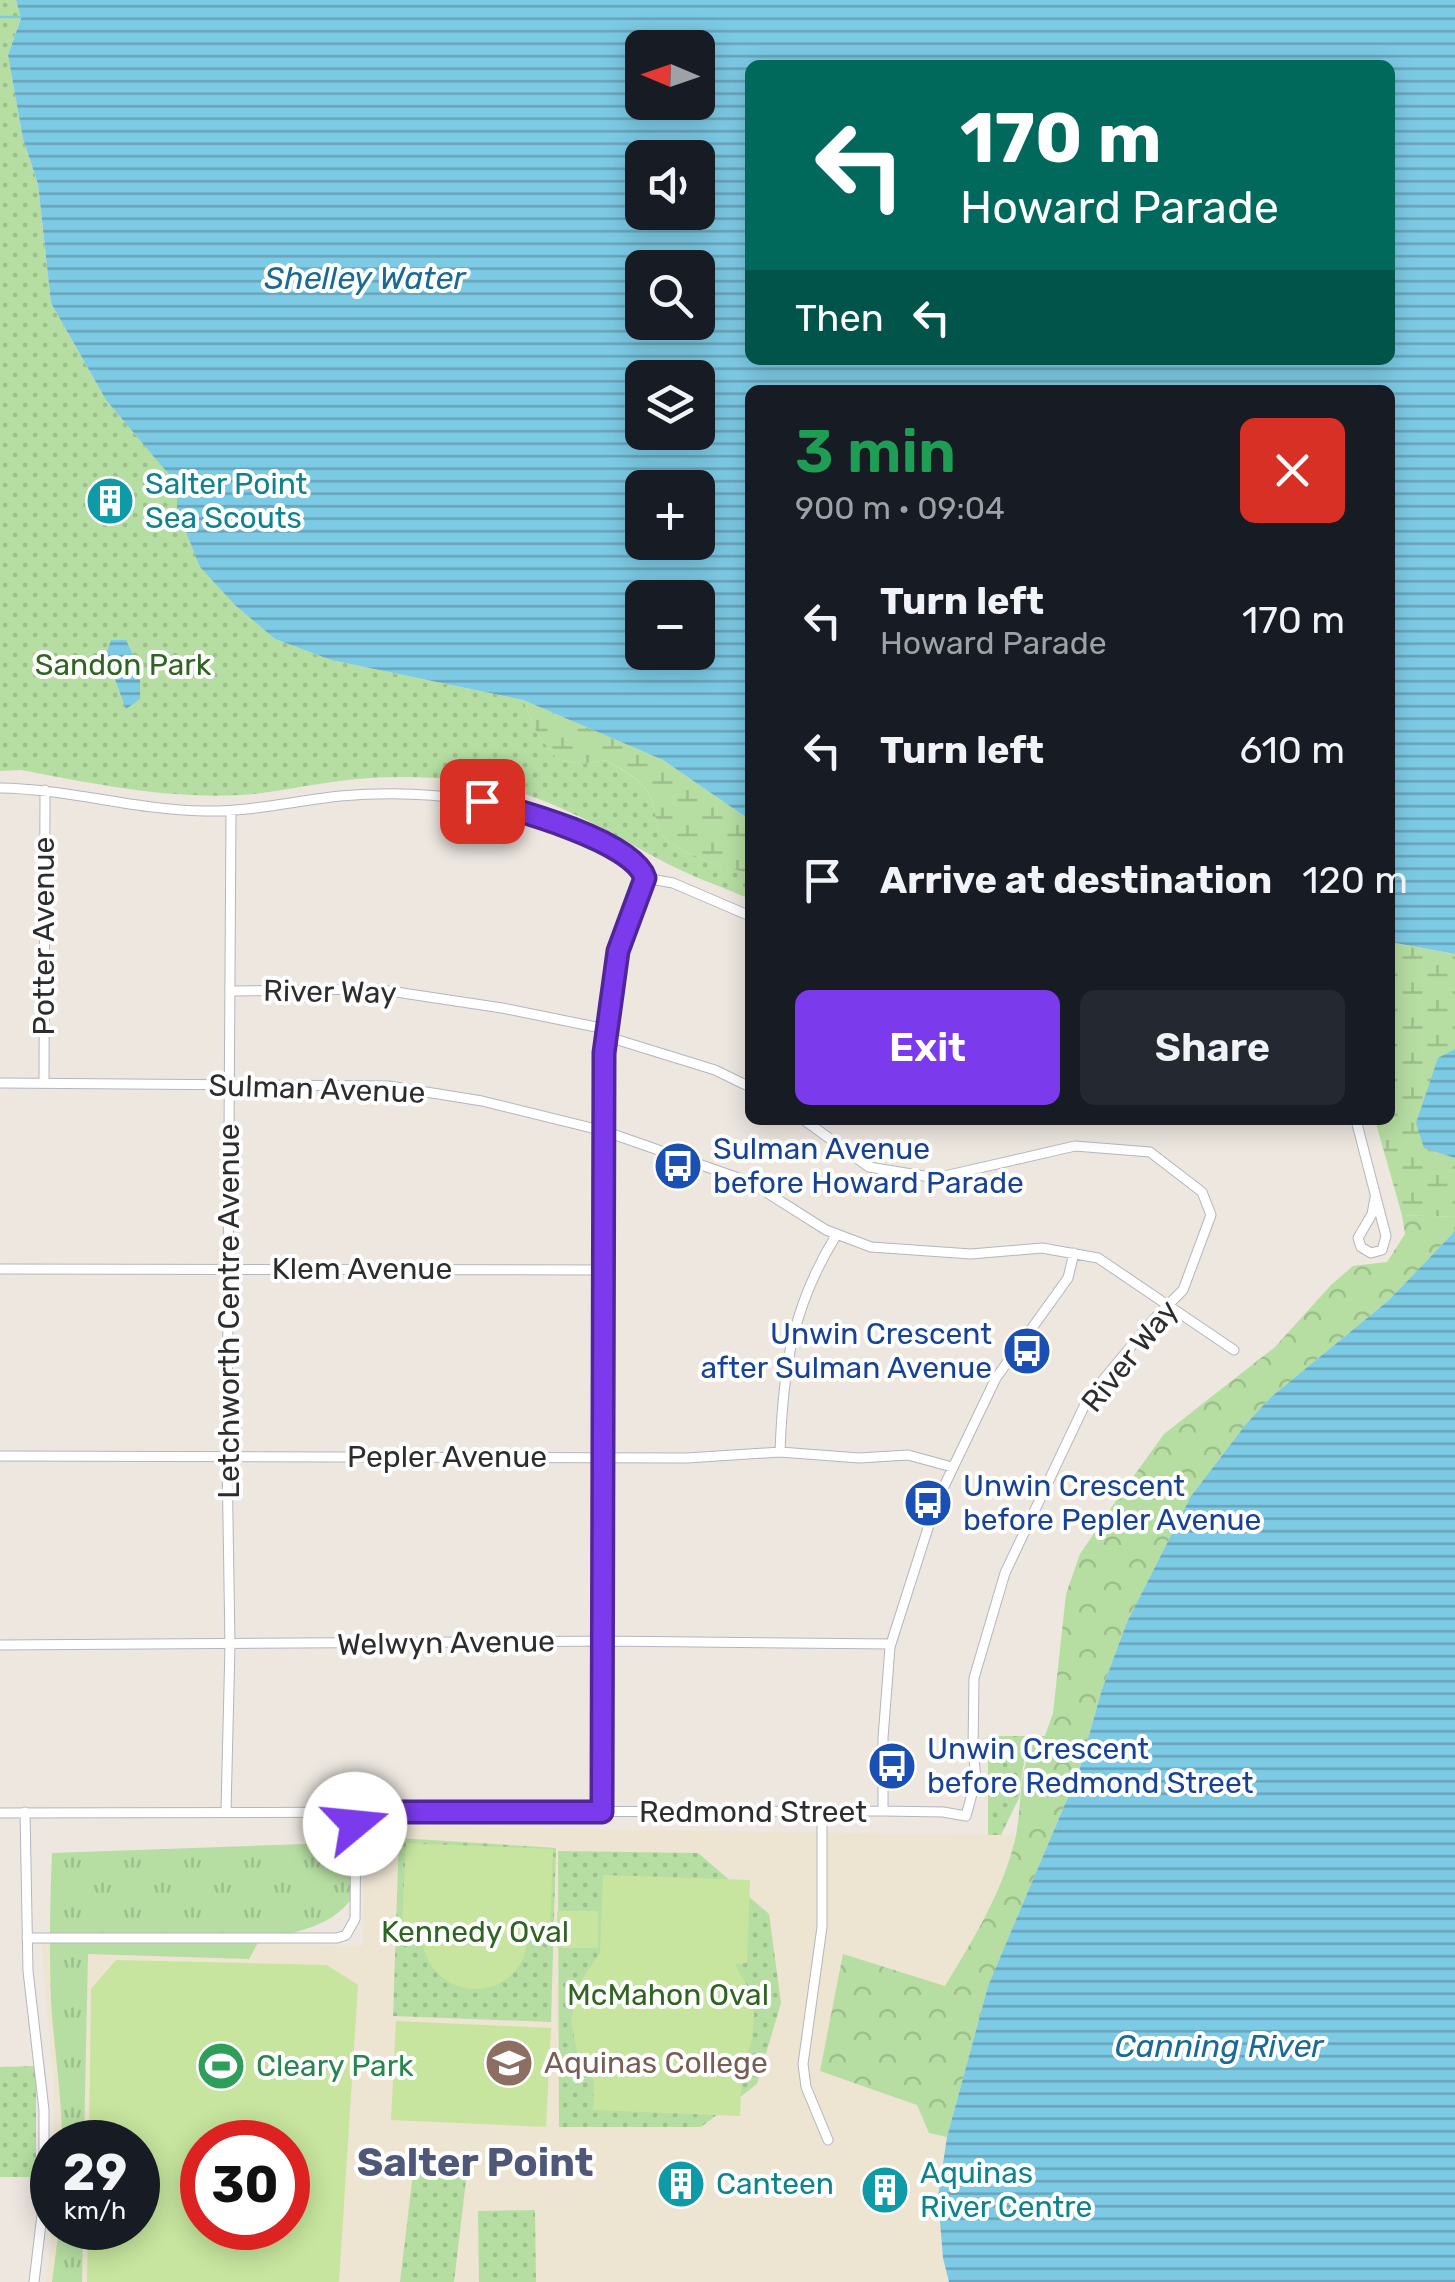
<!DOCTYPE html>
<meta charset="utf-8">
<style>
:root{--surface:#171b24;--page:#242831;--text:#f1f3f6;--muted:#9ea1a6;--accent:#7c3aed}
body{margin:0;font-family:Rubik,sans-serif;background:var(--page);color:var(--text);height:100vh;display:flex;flex-direction:column;font-size:38px;white-space:nowrap}
*{box-sizing:border-box;margin:0}
p{font-size:32px;color:var(--muted)}
.icon{flex:none;width:55px;height:55px;fill:none;stroke:currentColor;stroke-width:2;stroke-linecap:round;stroke-linejoin:round}
.map{position:relative;flex:1;overflow:hidden}
.sheet{position:absolute;left:745px;top:385px;width:650px;height:740px;display:flex;flex-direction:column;background:var(--surface);border-radius:15px;box-shadow:0 5px 25px #0003}
.sheet>*{flex:none}
.hud{position:absolute;left:745px;top:60px;width:650px;height:305px;border-radius:15px;box-shadow:0 5px 25px #0003;background:#00695c;color:#fff;overflow:hidden}
.needle{width:65px;rotate:272deg}
.buttons{position:absolute;left:625px;top:30px;display:grid;gap:20px}
.buttons a{display:grid;place-items:center;width:90px;height:90px;border-radius:15px;background:var(--surface);box-shadow:0 5px 25px #0003;font-size:50px}
.speed{position:absolute;left:30px;top:2120px;display:flex;gap:20px;font-size:50px;font-weight:700;text-align:center}
.speed>*{display:grid;place-content:center;width:130px;height:130px;border-radius:50%;background:var(--surface);box-shadow:0 5px 25px #0003;line-height:1}
.speed small{font-size:25px;font-weight:400}
.speed .limit{border:15px solid #d22;background:#fff;color:#111}
.pin{position:absolute;display:grid;place-items:center;width:85px;height:85px;color:#fff;margin:-42px;border-radius:20px;box-shadow:0 5px 15px #0006}
.me{position:absolute;width:110px;margin:-55px;rotate:73deg;stroke-linejoin:round;filter:drop-shadow(0 0 8px #0008)}
.turn{display:flex;align-items:center;gap:35px;height:210px;padding:0 50px;font-size:45px}
.turn .icon{width:130px;height:130px;stroke-width:2.5}
.turn b{display:block;font-size:70px;line-height:85px}
.then{display:flex;align-items:center;height:95px;padding:0 50px;background:#0003;gap:20px;font-size:38px}
.round{display:grid;place-items:center;flex:none;width:105px;height:105px;border-radius:15px;background:var(--page)}
.headline{display:flex;align-items:center;justify-content:space-between;height:170px;padding:0 50px}
h1{font-size:60px;font-weight:600;line-height:75px;color:#1e9e55}
.primary-button{display:flex;gap:20px;margin-top:auto;padding:20px 50px}
.primary-button a{flex:1;height:115px;border-radius:15px;background:var(--accent);color:#fff;font-size:40px;font-weight:600;line-height:115px;text-align:center}
.primary-button a+a{background:var(--page);color:var(--text)}
ul{padding:0;list-style:none}
li{display:flex;align-items:center;gap:30px;height:130px;padding:0 50px}
li div{flex:1}
li b{display:block;font-size:38px}
li em{font-style:normal}
.map>svg:first-child{display:block}
.education{fill:#ede4d1;fill-rule:evenodd}
.grass{fill:url(#grass-tufts)}
.forest{fill:url(#forest-crowns)}
.wetland{fill:url(#wetland-marsh)}
.park{fill:url(#park-dots)}
.pitch{fill:#c7e59e;fill-rule:evenodd}
.water{fill:url(#water-rules);fill-rule:evenodd}
.lines{fill:none;stroke-linecap:round;stroke-linejoin:round}
.stream{stroke:#7dcae5;stroke-width:2.5}
.street-casing{stroke:#b4b6bf;stroke-width:11}
.street{stroke:#fff;stroke-width:9}
.route-casing{stroke:#51269a;stroke-width:25}
.route{stroke:#7c3aed;stroke-width:18}
.labels{text-anchor:middle;dominant-baseline:central;stroke-width:8;stroke-linejoin:round;paint-order:stroke}
.culture-label{font-size:30px;fill:#0d838f;stroke:#fff;text-anchor:start}
.park-label{font-size:30px;fill:#2f6521;stroke:#fff}
.street-label{font-size:30px;fill:#2d2d2d;stroke:#fff}
.transit-label{font-size:30px;fill:#164399;stroke:#fff;text-anchor:start}
.education-label{font-size:30px;fill:#785e54;stroke:#fff;text-anchor:start}
.leisure-label{font-size:30px;fill:#27864d;stroke:#fff;text-anchor:start}
.water-label{font-size:32px;font-style:italic;fill:#196a94;stroke:#fff}
.district-label{font-size:40px;font-weight:bold;fill:#50587a;stroke:#fff}
</style>
<div class="map">
<svg width="1455" height="2282" viewBox="0 0 1455 2282">
<defs>
<pattern id="grass-tufts" width="24" height="20" patternUnits="userSpaceOnUse" patternTransform="scale(2.5)"><rect width="24" height="20" fill="#b6dea2"/><path d="M3 7l-1-3M5 7V3M7 7l1-3M15 17l-1-3M17 17v-4M19 17l1-3" fill="none" stroke="#9dbf8c"/></pattern>
<pattern id="forest-crowns" width="20" height="18" patternUnits="userSpaceOnUse" patternTransform="scale(2.5)"><rect width="20" height="18" fill="#b6dea2"/><path d="M2 6a3 3 0 1 1 6 0M12 15a3 3 0 1 1 6 0" fill="none" stroke="#9dbf8c"/></pattern>
<pattern id="wetland-marsh" width="20" height="14" patternUnits="userSpaceOnUse" patternTransform="scale(2.5)"><rect width="20" height="14" fill="#b6dea2"/><path d="M1 5h8M5 5V1M11 12h8M15 12V8" fill="none" stroke="#9dbf8c"/></pattern>
<pattern id="park-dots" width="8" height="8" patternUnits="userSpaceOnUse" patternTransform="scale(2.5)"><rect width="8" height="8" fill="#b6dea2"/><path d="M2 2h.1M6 6h.1" fill="none" stroke="#9dbf8c" stroke-width="1.8" stroke-linecap="round"/></pattern>
<pattern id="water-rules" width="6" height="5" patternUnits="userSpaceOnUse" patternTransform="scale(2.5)"><rect width="6" height="5" fill="#7dcae5"/><path d="M0 2.5h6" fill="none" stroke="#67a4ba"/></pattern>
</defs>
<rect width="100%" height="100%" fill="#ede7e0"/>
<!-- education -->
<path class="education" d="M 372,1826 L 1049,1836 L 943,2258 L 949,2282 L 46,2282 L 52,2227 L 138,2228 L 138,2142 L 54,2142 L 53,2077 L 41,1937 L 363,1946 L 363,1836 ZM 202,2142 L 288,2142 L 288,2228 L 202,2228 Z"/>
<!-- grass -->
<path class="grass" d="M 360,1842 C 360,1854 364,1871 360,1882 C 346,1924 298,1933 260,1939 L 249,1959 L 88,1954 L 84,2142 L 62,2142 C 62,2095 54,2049 51,2002 C 49,1952 50,1903 52,1853 Z
M 59,2228 L 83,2228 L 82,2282 L 52,2282 Z"/>
<!-- forest -->
<path class="forest" d="M 1402,1215 L 1455,1217 L 1455,1231 L 1389,1300 L 1271,1397 L 1246,1424 L 1191,1496 L 1127,1622 L 1102,1689 L 1079,1771 L 988,1986 L 947,2137 L 929,2133 L 917,2105 L 820,2071 L 843,1954 L 945,1986 C 973,1940 1002,1893 1015,1840 C 1024,1800 1015,1774 1038,1736 L 1045,1736 L 1053,1713 L 1066,1594 L 1080,1554 L 1120,1495 L 1164,1434 L 1275,1347 L 1331,1285 L 1353,1266 L 1387,1262 L 1405,1234 Z"/>
<!-- wetland -->
<path class="wetland" d="M 523,700 L 663,760 L 750,820 L 750,874 C 728,868 678,854 664,837 C 656,827 657,820 654,808 C 649,782 627,773 606,760 L 582,764 L 557,759 L 537,734 Z
M 1390,942 L 1455,954 L 1455,1217 L 1402,1215 L 1375,1120 L 1390,1120 Z"/>
<!-- park -->
<path class="park" d="M 0,0 L 16,0 L 21,17 L 8,55 L 23,139 L 38,184 L 51,303 L 106,400 L 178,484 L 177,509 L 236,606 L 275,639 L 331,660 L 523,700 L 537,734 L 557,759 L 582,764 L 606,760 C 626,773 649,782 654,808 C 657,819 656,827 664,837 C 678,854 728,868 750,874 L 750,899 C 722,887 693,877 666,863 C 613,835 565,804 507,789 C 453,775 387,774 332,782 C 301,786 272,793 241,795 C 167,799 94,784 21,770 L 0,771 Z
M 988,1736 L 1038,1736 L 1024,1760 L 1019,1798 L 1001,1835 L 988,1835 Z
M 399,1838 L 556,1848 L 551,2022 L 393,2016 Z
M 558,1851 L 698,1853 L 769,1914 L 781,2003 L 757,2084 L 701,2127 L 559,2127 Z
M 36,2066 L 36,2177 L 0,2177 L 0,2067 Z
M 414,2165 L 467,2172 L 454,2282 L 400,2282 Z
M 535,2210 L 536,2282 L 479,2282 L 478,2211 Z"/>
<!-- pitch -->
<path class="pitch" d="M 406,1843 L 553,1849 L 550,1932 L 529,1931 C 526,2011 420,2007 421,1927 L 402,1926 Z
M 603,1875 L 750,1880 L 747,1963 L 735,1964 L 750,1991 L 754,2015 L 752,2040 L 742,2066 L 740,2116 L 593,2110 L 594,2081 L 578,2057 L 571,2021 L 578,1985 L 600,1953 Z
M 557,1911 L 598,1911 L 598,1948 L 557,1948 Z
M 116,1960 L 327,1965 L 358,1985 L 339,2282 L 87,2282 L 88,2228 L 138,2228 L 138,2142 L 89,2142 L 91,1989 ZM 288,2142 L 288,2228 L 202,2228 L 202,2142 Z
M 396,2021 L 551,2028 L 546,2127 L 391,2120 Z"/>
<!-- water -->
<path class="water" d="M 16,0 L 1455,0 L 1455,954 L 1390,942 L 1390,390 L 750,390 L 750,820 L 663,760 L 523,700 L 331,660 L 275,639 L 236,606 L 200,567 L 177,509 L 177,484 L 106,400 L 51,303 L 38,184 L 23,139 L 8,55 L 21,18 ZM 642,48 L 698,48 L 698,102 L 642,102 ZM 750,65 L 1390,65 L 1390,360 L 750,360 ZM 642,158 L 698,158 L 698,212 L 642,212 ZM 642,268 L 698,268 L 698,322 L 642,322 ZM 642,378 L 698,378 L 698,432 L 642,432 ZM 642,488 L 698,488 L 698,542 L 642,542 ZM 642,598 L 698,598 L 698,652 L 642,652 Z
M 111,640 L 126,640 L 140,670 L 140,699 L 126,709 L 106,655 Z
M 1455,1049 L 1455,1158 L 1424,1148 L 1416,1123 L 1438,1058 Z
M 1455,1231 L 1455,2282 L 949,2282 L 943,2258 L 938,2197 L 947,2137 L 988,1986 L 1079,1771 L 1102,1689 L 1127,1622 L 1191,1496 L 1246,1424 L 1271,1397 L 1389,1300 Z"/>
<g class="lines">
<!-- stream -->
<path class="stream" d="M 0,17 L 21,17"/>
<!-- street casing -->
<g class="street-casing">
<path id="street" d="M 0,788 C 69,789 135,810 204,811 C 250,812 294,801 340,796 C 427,788 521,800 599,841 C 617,851 639,857 645,878 L 673,883 L 750,916
M 230,991 L 376,989 L 502,1008 L 606,1029
M 605,1036 L 715,1070 L 750,1087
M 0,1083 L 389,1086 L 482,1101 L 604,1131 L 750,1182 L 826,1230 L 871,1247 L 971,1254 L 1042,1248 L 1098,1258 L 1234,1350
M 44,1083 L 45,790
M 1356,1120 L 1386,1236 L 1382,1250 L 1371,1253 L 1361,1247 L 1358,1238 L 1372,1214 L 1375,1198
M 0,1269 L 605,1270
M 780,1452 C 783,1368 792,1306 837,1234
M 0,1456 L 687,1458 L 780,1452 L 859,1458 L 908,1455 L 952,1467
M 0,1645 L 605,1641 L 891,1644
M 226,1811 L 230,1645 L 227,1458 L 231,811
M 822,1811 L 822,1927 L 803,2064 L 806,2087 L 828,2140
M 883,1811 L 883,1738 L 890,1647 L 936,1503 L 996,1378 L 1068,1278 L 1074,1253
M 25,1812 L 28,1971 L 44,2110 L 44,2198 L 34,2282
M 603,1812 L 604,1053 L 618,951 L 645,878
M 0,1813 L 883,1811 L 943,1812 L 966,1816 L 976,1779 L 973,1749 L 974,1678 L 1005,1573 L 1088,1398 L 1153,1320 L 1183,1290 L 1211,1215 L 1202,1192 L 1150,1152 L 1075,1146 L 936,1178 L 869,1167 L 804,1120
M 27,1938 L 337,1938 L 346,1935 L 355,1919 L 356,1812"/>
</g>
<!-- street -->
<use href="#street" class="street"/>
</g>
<g class="lines">
<!-- route casing -->
<g class="route-casing">
<path id="route" d="M 355,1824 L 356,1812 L 602,1812 L 604,1053 L 618,951 L 645,878 C 633,841 518,810 482,801"/>
</g>
<!-- route -->
<use href="#route" class="route"/>
</g>
<!-- icons -->
<defs>
<g id="building-disc" transform="scale(2.5)"><circle r="9.5" fill="#0f9aa8" stroke="#fff"/><path d="M-4-6H4V6H1V3H-1V6H-4ZM-2.5-4.3h1.7v1.8h-1.7ZM.8-4.3h1.7v1.8H.8ZM-2.5-1h1.7V.8h-1.7ZM.8-1h1.7V.8H.8Z" fill="#fff"/></g>
<g id="bus-disc" transform="scale(2.5)"><circle r="9.5" fill="#1a4fb4" stroke="#fff"/><path d="M-5-6H5V4H4V6H2V4H-2V6H-4V4H-5ZM-3.5-4V0h7V-4ZM-3.5 1.2v1.5H-2V1.2ZM2 1.2v1.5H3.5V1.2Z" fill="#fff"/></g>
<g id="school-disc" transform="scale(2.5)"><circle r="9.5" fill="#8d6e63" stroke="#fff"/><path d="M0-5L7-2L0 1L-7-2ZM-4 1L0 2.5L4 1V4Q0 6-4 4Z" fill="#fff"/></g>
<g id="stadium-disc" transform="scale(2.5)"><circle r="9.5" fill="#2e9e5b" stroke="#fff"/><path d="M0-5a6.5 5 0 1 0 0 10a6.5 5 0 1 0 0-10ZM-3.5-1.8h7v3.6h-7Z" fill="#fff"/></g>
</defs>
<g fill-rule="evenodd">
<use href="#building-disc" x="110" y="501"/>
<use href="#bus-disc" x="678" y="1166"/>
<use href="#bus-disc" x="1027" y="1351"/>
<use href="#bus-disc" x="928" y="1503"/>
<use href="#bus-disc" x="892" y="1766"/>
<use href="#school-disc" x="509" y="2063"/>
<use href="#stadium-disc" x="221" y="2066"/>
<use href="#building-disc" x="681" y="2184"/>
<use href="#building-disc" x="885" y="2190"/>
</g>
<g class="labels">
<!-- culture labels -->
<g class="culture-label">
<text x="145" y="484">Salter Point<tspan x="145" dy="34">Sea Scouts</tspan></text>
<text x="920" y="2173">Aquinas<tspan x="920" dy="34">River Centre</tspan></text>
<text x="716" y="2184">Canteen</text>
</g>
<!-- park labels -->
<g class="park-label">
<text x="123" y="665">Sandon Park</text>
<text x="475" y="1932">Kennedy Oval</text>
<text x="668" y="1995">McMahon Oval</text>
</g>
<!-- street labels -->
<g class="street-label">
<text transform="translate(44 936) rotate(-90)">Potter Avenue</text>
<text transform="translate(330 992) rotate(1)">River Way</text>
<text transform="translate(317 1089) rotate(2)">Sulman Avenue</text>
<text x="362" y="1269">Klem Avenue</text>
<text transform="translate(229 1311) rotate(-90)">Letchworth Centre Avenue</text>
<text transform="translate(1130 1356) rotate(-51)">River Way</text>
<text x="447" y="1457">Pepler Avenue</text>
<text transform="translate(446 1643) rotate(-1)">Welwyn Avenue</text>
<text x="753" y="1812">Redmond Street</text>
</g>
<!-- transit labels -->
<g class="transit-label">
<text x="713" y="1149">Sulman Avenue<tspan x="713" dy="34">before Howard Parade</tspan></text>
<text x="992" y="1334" text-anchor="end">Unwin Crescent<tspan x="992" dy="34">after Sulman Avenue</tspan></text>
<text x="963" y="1486">Unwin Crescent<tspan x="963" dy="34">before Pepler Avenue</tspan></text>
<text x="927" y="1749">Unwin Crescent<tspan x="927" dy="34">before Redmond Street</tspan></text>
</g>
<!-- education labels -->
<g class="education-label">
<text x="544" y="2063">Aquinas College</text>
</g>
<!-- leisure labels -->
<g class="leisure-label">
<text x="256" y="2066">Cleary Park</text>
</g>
<!-- water labels -->
<g class="water-label">
<text x="365" y="278">Shelley Water</text>
<text x="1219" y="2046">Canning River</text>
</g>
<!-- district labels -->
<g class="district-label">
<text x="475" y="2162">Salter Point</text>
</g>
</g>
</svg>
<div class="buttons">
<a><svg class="needle" viewBox="-14 -14 28 28"><path d="M0-13l5 13h-10z" fill="#e53935"/><path d="M0 13l5-13h-10z" fill="#9ea1a6"/></svg></a>
<a><svg class="icon" aria-label="sound" viewBox="0 0 24 24"><path d="M4 9h4l5-4v14l-5-4H4zM17 9q2 3 0 6"/></svg></a>
<a><svg class="icon" aria-label="search" viewBox="0 0 24 24"><circle cx="10" cy="10" r="6"/><path d="M15 15l6 6"/></svg></a>
<a><svg class="icon" aria-label="layers" viewBox="0 0 24 24"><path d="M12 4l9 5-9 5-9-5zM3 14l9 5 9-5"/></svg></a>
<a>+</a>
<a>−</a>
</div>
<div class="speed"><div>29<small>km/h</small></div><div class="limit">30</div></div>
<div class="pin" style="left:482px;top:801px;background:#d93025"><svg class="icon" aria-label="arrive" viewBox="0 0 24 24"><path d="M6 21V4h12l-3 4 3 4H6"/></svg></div>
<svg class="me" style="left:355px;top:1824px" viewBox="-20 -20 40 40"><circle r="19" fill="#fff"/><path d="M0-13L10 11 0 6-10 11z" fill="#7c3aed"/></svg>
<div class="hud">
<div class="turn"><svg class="icon" aria-label="left" viewBox="0 0 24 24"><path d="M17 20v-9H6M10 6l-5 5 5 5"/></svg><div><b>170 m</b>Howard Parade</div></div>
<div class="then">Then<svg class="icon" aria-label="left" viewBox="0 0 24 24"><path d="M17 20v-9H6M10 6l-5 5 5 5"/></svg></div>
</div>
<section class="sheet">
<div class="headline"><div><h1>3 min</h1><p>900 m · 09:04</p></div><a class="round" style="background:#d93025;color:#fff"><svg class="icon" aria-label="close" viewBox="0 0 24 24"><path d="M6 6l12 12M18 6L6 18"/></svg></a></div>
<ul>
<li><svg class="icon" aria-label="left" viewBox="0 0 24 24"><path d="M17 20v-9H6M10 6l-5 5 5 5"/></svg><div><b>Turn left</b><p>Howard Parade</p></div><em>170 m</em></li>
<li><svg class="icon" aria-label="left" viewBox="0 0 24 24"><path d="M17 20v-9H6M10 6l-5 5 5 5"/></svg><div><b>Turn left</b></div><em>610 m</em></li>
<li><svg class="icon" aria-label="arrive" viewBox="0 0 24 24"><path d="M6 21V4h12l-3 4 3 4H6"/></svg><div><b>Arrive at destination</b></div><em>120 m</em></li>
</ul>
<div class="primary-button"><a>Exit</a><a>Share</a></div>
</section>
</div>
